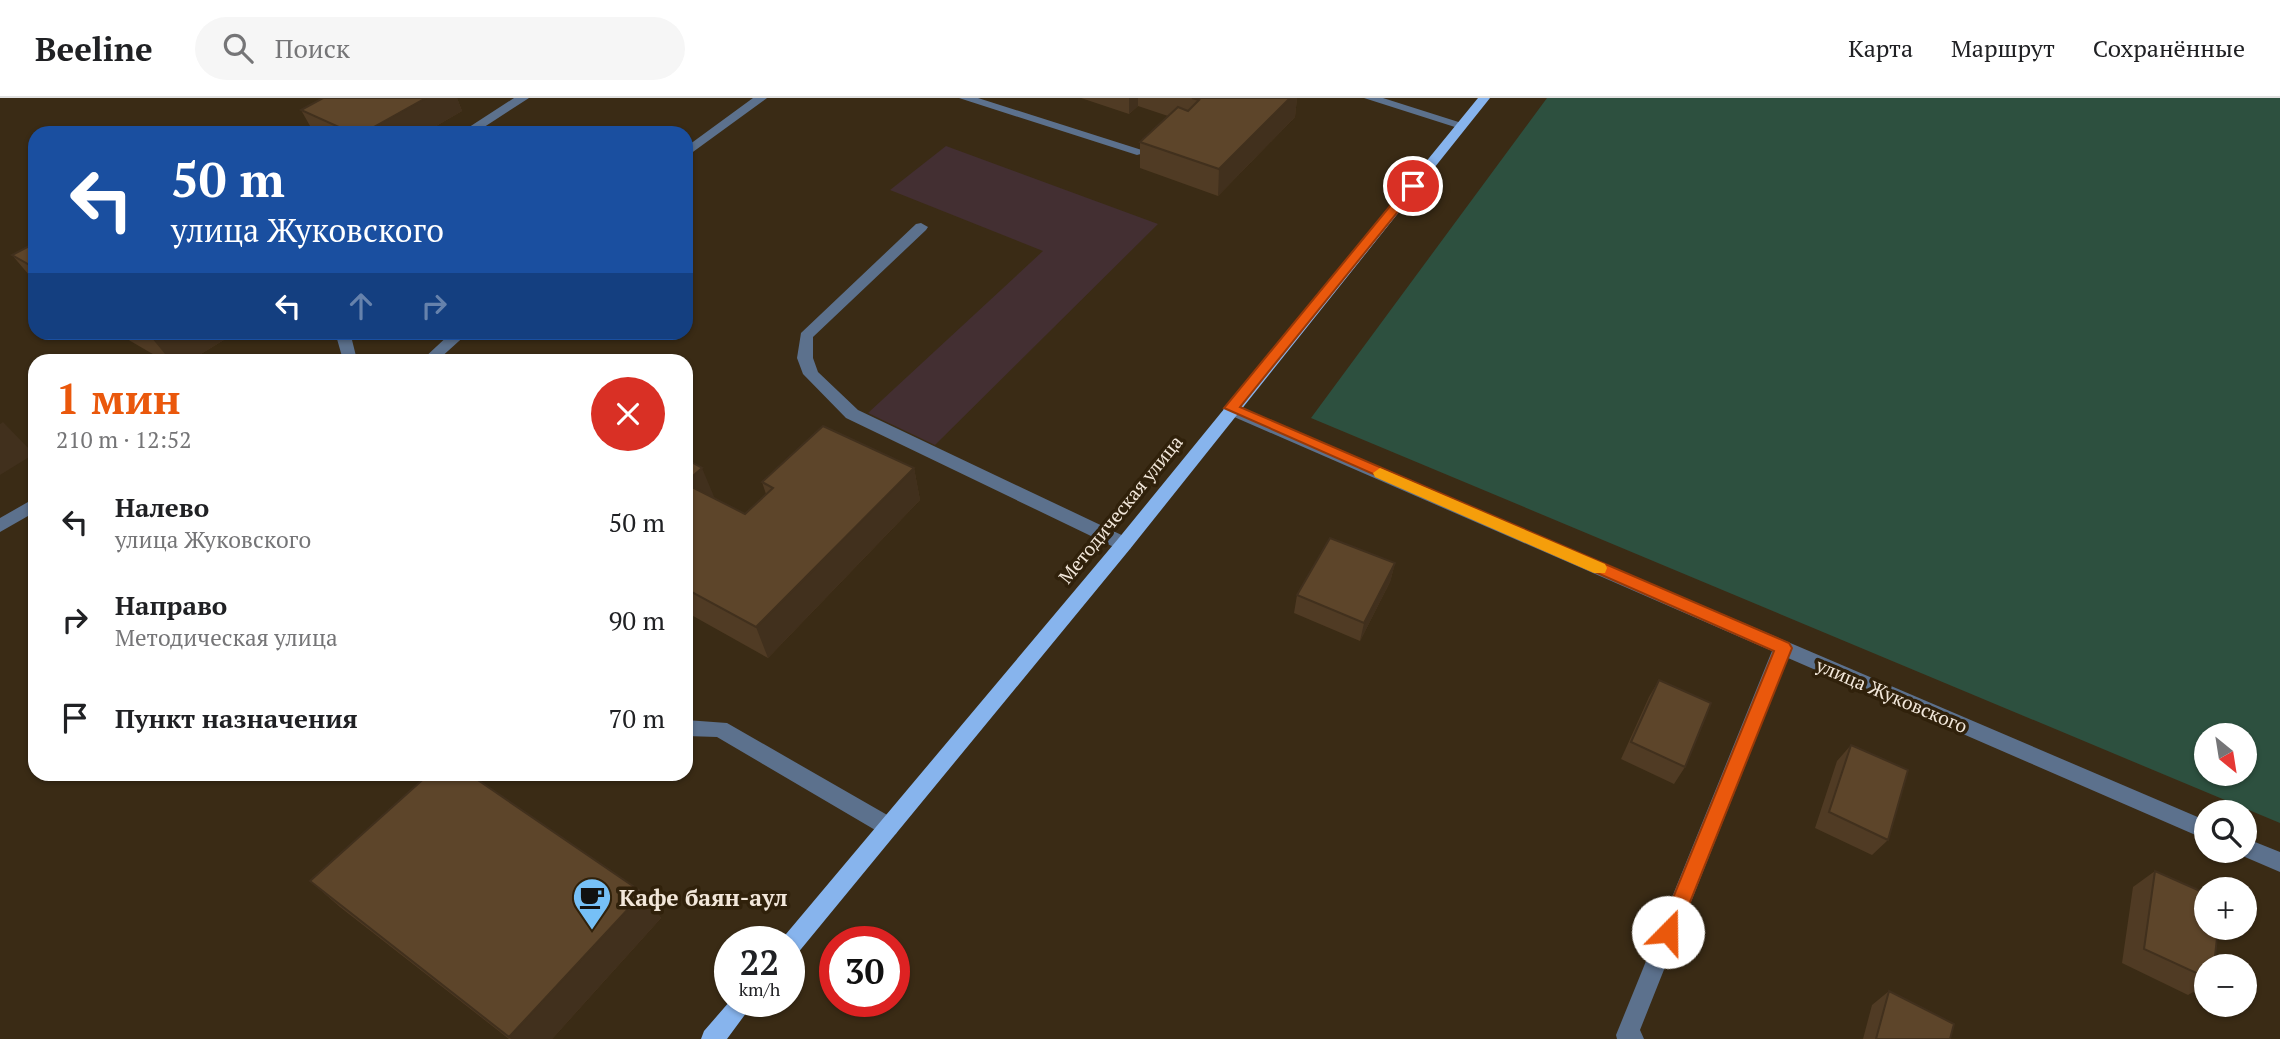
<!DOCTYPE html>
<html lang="ru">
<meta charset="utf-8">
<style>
:root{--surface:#fff;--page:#f6f6f6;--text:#202124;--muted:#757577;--line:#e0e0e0;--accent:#ea580c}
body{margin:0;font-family:"PT Serif",serif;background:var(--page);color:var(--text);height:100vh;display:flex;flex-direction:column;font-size:26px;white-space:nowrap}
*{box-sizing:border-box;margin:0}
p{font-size:23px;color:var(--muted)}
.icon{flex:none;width:38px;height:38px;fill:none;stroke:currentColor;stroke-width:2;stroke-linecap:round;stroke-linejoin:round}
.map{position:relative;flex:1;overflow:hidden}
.panel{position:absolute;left:28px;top:256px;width:665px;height:427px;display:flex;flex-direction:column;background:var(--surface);border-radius:21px;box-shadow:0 2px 5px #0004}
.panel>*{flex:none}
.guide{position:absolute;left:28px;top:28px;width:665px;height:214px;border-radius:21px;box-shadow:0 2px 5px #0004;background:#1a4fa0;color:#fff;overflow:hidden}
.needle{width:46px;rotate:150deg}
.tools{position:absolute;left:2194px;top:625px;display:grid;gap:14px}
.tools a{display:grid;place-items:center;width:63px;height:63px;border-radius:50%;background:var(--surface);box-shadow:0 2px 5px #0004;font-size:35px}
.speed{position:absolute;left:714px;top:828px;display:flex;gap:14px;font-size:35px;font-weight:700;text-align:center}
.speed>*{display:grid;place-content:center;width:91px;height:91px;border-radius:50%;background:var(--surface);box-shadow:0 2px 5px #0004;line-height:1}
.speed small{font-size:18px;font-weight:400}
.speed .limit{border:10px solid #d22;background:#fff;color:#111}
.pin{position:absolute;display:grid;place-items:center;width:60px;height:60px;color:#fff;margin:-30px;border:4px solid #fff;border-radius:50%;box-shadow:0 2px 7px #0007}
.me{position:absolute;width:77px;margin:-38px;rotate:22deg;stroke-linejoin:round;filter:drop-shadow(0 0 5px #0008)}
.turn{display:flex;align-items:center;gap:24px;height:147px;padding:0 28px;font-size:32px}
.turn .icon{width:91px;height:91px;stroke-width:2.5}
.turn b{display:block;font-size:49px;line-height:60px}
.lanes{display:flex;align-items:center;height:66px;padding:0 28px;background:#0003;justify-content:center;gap:35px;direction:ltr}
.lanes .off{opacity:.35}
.round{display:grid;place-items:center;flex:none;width:74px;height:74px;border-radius:37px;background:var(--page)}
.overview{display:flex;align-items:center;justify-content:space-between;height:119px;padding:0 28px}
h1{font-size:42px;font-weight:700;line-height:52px;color:var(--accent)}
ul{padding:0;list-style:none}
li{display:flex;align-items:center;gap:21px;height:98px;padding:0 28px}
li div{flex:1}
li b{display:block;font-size:26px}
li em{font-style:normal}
header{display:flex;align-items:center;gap:42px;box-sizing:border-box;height:98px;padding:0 35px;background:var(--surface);border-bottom:2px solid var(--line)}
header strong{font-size:33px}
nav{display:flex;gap:38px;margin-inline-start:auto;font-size:24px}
.search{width:490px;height:63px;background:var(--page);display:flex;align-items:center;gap:18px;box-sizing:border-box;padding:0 24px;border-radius:38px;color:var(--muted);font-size:26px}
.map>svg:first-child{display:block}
.commercial{fill:#432f32}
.green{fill:#2d503f;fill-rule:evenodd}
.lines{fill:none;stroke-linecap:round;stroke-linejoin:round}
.minor{fill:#5c718d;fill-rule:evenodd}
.major{fill:#87b4ed;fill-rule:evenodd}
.wall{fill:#503b24}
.shaded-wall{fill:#41301d}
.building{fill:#5d452a;stroke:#41301d;stroke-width:2}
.route{fill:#ea580c;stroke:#983908;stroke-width:2}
.slow{fill:#f59e0b}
.labels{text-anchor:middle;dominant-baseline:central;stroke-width:7;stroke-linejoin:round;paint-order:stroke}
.street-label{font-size:19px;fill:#f2e7da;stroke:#30210b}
.near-poi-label{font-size:23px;font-weight:bold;fill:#f2e7da;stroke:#30210b;text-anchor:start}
</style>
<header>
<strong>Beeline</strong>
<div class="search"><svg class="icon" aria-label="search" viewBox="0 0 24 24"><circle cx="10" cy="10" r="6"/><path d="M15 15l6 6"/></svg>Поиск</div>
<nav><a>Карта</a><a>Маршрут</a><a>Сохранённые</a></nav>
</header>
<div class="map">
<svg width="2280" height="941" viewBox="0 0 2280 941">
<rect width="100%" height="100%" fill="#3a2b15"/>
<!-- commercial -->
<path class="commercial" d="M 946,48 L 1158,126 L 935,347 L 868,315 L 1043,153 L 890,92 Z"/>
<!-- green -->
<path class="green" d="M 1547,0 L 2280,0 L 2280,725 L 1311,320 ZM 2207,637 L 2245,637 L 2245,676 L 2207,676 Z"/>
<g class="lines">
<!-- minor -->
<path class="minor" d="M 514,0 L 529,0 L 475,35 L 460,35 Z
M 753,0 L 767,0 L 686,59 L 686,49 Z
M 959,0 L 978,0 L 1148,54 L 1137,57 Z
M 1364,0 L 1383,0 L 1468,27 L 1458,30 Z
M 921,125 L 928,129 L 926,132 L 813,239 L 813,260 L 818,274 L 858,312 L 1130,441 L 1133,446 L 1130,451 L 1118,451 L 846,320 L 803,276 L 797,260 L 801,235 L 916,126 Z
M 335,234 L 350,234 L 357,262 L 343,262 Z
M 452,234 L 469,234 L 438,262 L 422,262 Z
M 1231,306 L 2207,723 L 2207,742 L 1788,560 L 1640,932 L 1644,941 L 1617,941 L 1616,937 L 1772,553 L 1225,315 L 1223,311 Z
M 35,400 L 35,414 L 0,434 L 0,420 Z
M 686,622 L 727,625 L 896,722 L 899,729 L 896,736 L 889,738 L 882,736 L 717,639 L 686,638 Z
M 2245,740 L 2280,754 L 2280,774 L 2238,756 L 2236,752 L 2245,752 Z"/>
<!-- major -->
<path class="major" d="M 1478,0 L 1490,0 L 1130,451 L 797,856 L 789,859 L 789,844 L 781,842 L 1118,441 Z
M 730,903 L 755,903 L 727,941 L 701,941 L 704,933 Z"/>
</g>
<!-- wall -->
<path class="wall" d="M 323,0 L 457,0 L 462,13 L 424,35 L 314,35 L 301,12 Z
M 1081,0 L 1297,0 L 1295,19 L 1218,98 L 1140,70 L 1140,44 L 1168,18 L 1138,8 L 1129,16 Z
M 35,145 L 35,184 L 12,157 Z
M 115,234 L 237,234 L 191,262 L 163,262 Z
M 686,361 L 714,400 L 745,416 L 766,396 L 762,384 L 914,370 L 920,402 L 768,560 L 686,514 Z
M 1395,465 L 1390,484 L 1360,543 L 1294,515 L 1297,497 Z
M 1659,582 L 1685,669 L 1674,686 L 1621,661 L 1649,599 Z
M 1851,647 L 1888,742 L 1872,757 L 1815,730 L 1837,663 Z
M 2155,773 L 2207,868 L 2207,886 L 2188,897 L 2122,865 L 2133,789 Z
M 310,783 L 643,795 L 661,820 L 552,941 L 509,941 L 340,809 Z
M 1889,893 L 1950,941 L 1863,941 L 1872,907 Z"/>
<!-- shaded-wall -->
<path class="shaded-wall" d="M 426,0 L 457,0 L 462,13 L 424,35 L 363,35 Z
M 1129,0 L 1138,0 L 1138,8 L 1129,16 Z
M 1290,0 L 1297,0 L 1295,19 L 1218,98 L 1219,71 Z
M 158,234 L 237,234 L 191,262 L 170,262 L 151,239 Z
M 3,324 L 34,356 L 0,377 L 0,326 Z
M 702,370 L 715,401 L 686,389 L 686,384 Z
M 914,370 L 920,402 L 768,560 L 756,529 Z
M 1395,465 L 1390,484 L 1360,543 L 1364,525 Z
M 643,795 L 661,820 L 552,941 L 511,941 L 509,939 Z"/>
<!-- building -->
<path class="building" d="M 323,0 L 426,0 L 363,35 L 352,35 L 301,12 Z
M 1192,0 L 1290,0 L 1219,71 L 1140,44 L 1178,9 L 1188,13 L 1199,2 Z
M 35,145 L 35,170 L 12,157 Z
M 144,234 L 158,234 L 151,239 Z
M 823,328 L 914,370 L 756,529 L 686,491 L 686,386 L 745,416 L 773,390 L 762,384 Z
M 686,361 L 702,370 L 686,384 Z
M 1330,440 L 1395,465 L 1364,525 L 1297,497 Z
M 1659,582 L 1711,605 L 1685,669 L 1631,644 Z
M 1851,647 L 1908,672 L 1888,742 L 1829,714 Z
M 429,676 L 469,676 L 643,795 L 509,939 L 310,783 Z
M 2155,773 L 2207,796 L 2207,830 L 2218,830 L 2214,868 L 2207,868 L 2207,880 L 2144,851 Z
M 1889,893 L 1954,926 L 1950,941 L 1876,941 Z"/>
<!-- route -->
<path class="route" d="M 1413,84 L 1419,88 L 1417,90 L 1240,309 L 1789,545 L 1792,550 L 1678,834 L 1675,841 L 1668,843 L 1662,841 L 1659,834 L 1774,553 L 1224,310 L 1409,85 Z"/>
<!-- slow -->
<path class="slow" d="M 1380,370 L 1605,466 L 1607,470 L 1605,475 L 1594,475 L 1375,379 L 1373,375 Z"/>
<!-- icons -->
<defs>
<g id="cafe-pin" transform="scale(2.0125)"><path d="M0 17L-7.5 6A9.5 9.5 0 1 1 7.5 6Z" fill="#76c0f7" stroke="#30210b"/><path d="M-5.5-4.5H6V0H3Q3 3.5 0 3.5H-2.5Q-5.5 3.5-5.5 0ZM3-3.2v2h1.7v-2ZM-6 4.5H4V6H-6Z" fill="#111"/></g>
</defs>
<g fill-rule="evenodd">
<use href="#cafe-pin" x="592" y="799"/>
</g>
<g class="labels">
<!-- street labels -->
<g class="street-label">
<text transform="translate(1120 411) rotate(-51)">Методическая улица</text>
<text transform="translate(1892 597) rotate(23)">улица Жуковского</text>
</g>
<!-- near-poi labels -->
<g class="near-poi-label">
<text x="619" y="799">Кафе баян-аул</text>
</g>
</g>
</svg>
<div class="tools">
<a><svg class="needle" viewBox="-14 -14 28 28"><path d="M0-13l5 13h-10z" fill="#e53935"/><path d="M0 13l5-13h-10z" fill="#757577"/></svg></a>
<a><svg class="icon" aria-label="search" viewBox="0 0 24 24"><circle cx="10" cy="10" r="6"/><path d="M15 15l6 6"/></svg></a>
<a>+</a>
<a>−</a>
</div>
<div class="speed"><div>22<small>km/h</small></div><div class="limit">30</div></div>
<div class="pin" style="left:1413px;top:88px;background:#d93025"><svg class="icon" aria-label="arrive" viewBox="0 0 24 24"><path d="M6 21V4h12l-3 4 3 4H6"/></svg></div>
<svg class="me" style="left:1668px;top:834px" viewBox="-20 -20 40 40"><circle r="19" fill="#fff"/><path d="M0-13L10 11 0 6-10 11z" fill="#ea580c"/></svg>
<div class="guide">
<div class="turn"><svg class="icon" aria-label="left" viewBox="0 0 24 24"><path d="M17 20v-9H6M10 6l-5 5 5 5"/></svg><div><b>50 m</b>улица Жуковского</div></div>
<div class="lanes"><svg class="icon" aria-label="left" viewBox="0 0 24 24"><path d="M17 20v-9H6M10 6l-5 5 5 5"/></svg><svg class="icon off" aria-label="ahead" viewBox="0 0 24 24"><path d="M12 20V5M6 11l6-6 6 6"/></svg><svg class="icon off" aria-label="right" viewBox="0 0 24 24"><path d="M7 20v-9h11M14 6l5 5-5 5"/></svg></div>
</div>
<section class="panel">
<div class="overview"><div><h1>1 мин</h1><p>210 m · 12:52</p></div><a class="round" style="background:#d93025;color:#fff"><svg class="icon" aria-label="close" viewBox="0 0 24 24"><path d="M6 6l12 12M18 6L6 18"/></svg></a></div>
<ul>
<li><svg class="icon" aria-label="left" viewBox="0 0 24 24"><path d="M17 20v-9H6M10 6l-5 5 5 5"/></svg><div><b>Налево</b><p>улица Жуковского</p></div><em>50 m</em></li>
<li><svg class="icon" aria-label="right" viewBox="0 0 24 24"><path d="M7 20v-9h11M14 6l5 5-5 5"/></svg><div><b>Направо</b><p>Методическая улица</p></div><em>90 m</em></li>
<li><svg class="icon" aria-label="arrive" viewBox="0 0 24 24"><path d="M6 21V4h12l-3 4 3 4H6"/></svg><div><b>Пункт назначения</b></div><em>70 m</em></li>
</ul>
</section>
</div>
